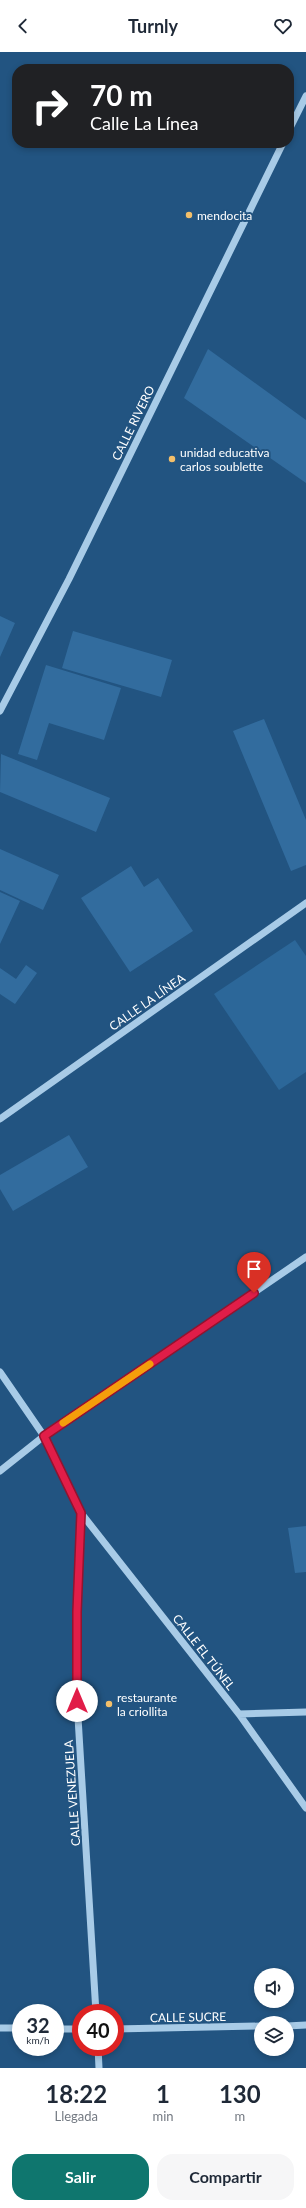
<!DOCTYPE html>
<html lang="es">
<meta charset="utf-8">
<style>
:root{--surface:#fff;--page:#f6f6f7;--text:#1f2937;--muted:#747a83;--accent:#0f766e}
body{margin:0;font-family:Lato,sans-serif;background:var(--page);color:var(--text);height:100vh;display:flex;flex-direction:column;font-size:15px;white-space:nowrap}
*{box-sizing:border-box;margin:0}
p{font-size:13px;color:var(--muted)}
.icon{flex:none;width:22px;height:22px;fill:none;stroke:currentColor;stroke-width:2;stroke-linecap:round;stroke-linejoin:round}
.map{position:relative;height:2016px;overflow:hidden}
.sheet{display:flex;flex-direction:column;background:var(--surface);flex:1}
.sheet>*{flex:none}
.hud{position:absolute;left:12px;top:12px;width:282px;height:84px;border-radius:16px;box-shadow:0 2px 6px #0003;background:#202124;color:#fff;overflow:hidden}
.tools{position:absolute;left:254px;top:1916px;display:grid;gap:8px}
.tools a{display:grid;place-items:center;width:40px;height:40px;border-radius:50%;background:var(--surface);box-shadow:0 2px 6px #0003;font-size:20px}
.speed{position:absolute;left:12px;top:1952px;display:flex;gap:8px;font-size:20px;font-weight:700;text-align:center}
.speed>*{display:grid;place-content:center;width:52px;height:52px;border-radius:50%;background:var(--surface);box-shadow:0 2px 6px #0003;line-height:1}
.speed small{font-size:10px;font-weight:400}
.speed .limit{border:6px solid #d22;background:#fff;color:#111}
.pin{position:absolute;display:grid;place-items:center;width:34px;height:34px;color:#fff;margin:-41px -17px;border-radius:50% 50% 50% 0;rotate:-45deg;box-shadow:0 0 4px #0007}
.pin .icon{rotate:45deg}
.me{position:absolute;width:44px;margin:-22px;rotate:0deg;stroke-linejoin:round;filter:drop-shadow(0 0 3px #0008)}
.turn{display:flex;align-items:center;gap:14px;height:84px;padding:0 12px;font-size:18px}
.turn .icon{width:52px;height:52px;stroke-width:2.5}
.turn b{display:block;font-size:28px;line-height:34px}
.eta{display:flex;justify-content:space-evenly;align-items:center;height:68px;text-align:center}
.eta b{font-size:24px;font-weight:700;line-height:28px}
.primary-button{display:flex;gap:8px;margin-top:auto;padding:8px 12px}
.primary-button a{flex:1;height:46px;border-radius:16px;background:var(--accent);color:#fff;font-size:16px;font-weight:700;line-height:46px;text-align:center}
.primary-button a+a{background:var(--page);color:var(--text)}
header{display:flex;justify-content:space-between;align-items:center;height:52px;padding:0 12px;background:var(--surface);font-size:18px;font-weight:700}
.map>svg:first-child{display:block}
.green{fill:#2c6799}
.building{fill:#326c9e}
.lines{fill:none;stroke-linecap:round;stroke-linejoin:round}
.minor{stroke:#a8cbe7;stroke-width:7}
.route-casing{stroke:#92132f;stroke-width:10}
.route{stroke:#e11d48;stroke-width:7}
.slow{stroke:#f59e0b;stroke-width:7}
.poi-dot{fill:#f3bf6a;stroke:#225481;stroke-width:1.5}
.labels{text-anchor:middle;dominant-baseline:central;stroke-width:4;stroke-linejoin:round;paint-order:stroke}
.poi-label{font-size:12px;fill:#fff;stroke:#225481;text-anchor:start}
.street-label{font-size:12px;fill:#fff;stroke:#225481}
</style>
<header><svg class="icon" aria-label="back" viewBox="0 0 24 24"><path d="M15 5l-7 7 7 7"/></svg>Turnly<svg class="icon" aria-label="heart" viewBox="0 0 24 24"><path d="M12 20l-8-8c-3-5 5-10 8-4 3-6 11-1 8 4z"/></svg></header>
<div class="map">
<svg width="306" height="2016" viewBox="0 0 306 2016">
<rect width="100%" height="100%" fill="#225481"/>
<!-- green -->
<path class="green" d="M 295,888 L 306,904 L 306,1020 L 279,1038 L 214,942 Z"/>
<!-- building -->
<path class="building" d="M 208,297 L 306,368 L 306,431 L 184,346 Z
M 0,564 L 15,571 L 0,605 Z
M 73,579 L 172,608 L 161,645 L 62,616 Z
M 46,613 L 121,636 L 104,688 L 49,671 L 37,708 L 18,702 Z
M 264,667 L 306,768 L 306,813 L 291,819 L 233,679 Z
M 1,702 L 110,746 L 96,780 L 0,740 Z
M 0,797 L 59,823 L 43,858 L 0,838 Z
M 131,814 L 144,835 L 158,826 L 193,879 L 130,920 L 81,846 Z
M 0,840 L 20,849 L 0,892 Z
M 26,913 L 37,921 L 15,952 L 0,942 L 0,916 L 16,927 Z
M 69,1083 L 88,1115 L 13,1159 L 0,1137 L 0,1123 Z
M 306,1474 L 306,1520 L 295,1521 L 288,1476 Z"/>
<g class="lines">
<!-- minor -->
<path class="minor" d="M 289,78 L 306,44
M 0,659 L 69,527 L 283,91
M 0,1067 L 306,851
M 0,1320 L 44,1384 L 81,1461 L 77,1560 L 77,1649 L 96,1961
M 0,1419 L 44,1384 L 306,1205
M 81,1461 L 239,1662 L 306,1756
M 239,1662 L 306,1660
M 287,1974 L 306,1973
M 0,1976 L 21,1976
M 55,1977 L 81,1977
M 115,1977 L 261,1974
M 98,1995 L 99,2016"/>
</g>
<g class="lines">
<!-- route casing -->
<g class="route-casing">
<path id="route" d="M 77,1649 L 77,1560 L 81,1461 L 44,1384 L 254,1241"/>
</g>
<!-- route -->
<use href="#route" class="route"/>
<!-- slow -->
<path class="slow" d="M 63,1371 L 150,1312"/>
</g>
<!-- markers -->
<g class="poi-dot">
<circle cx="189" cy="163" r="4"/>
<circle cx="172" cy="407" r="4"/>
<circle cx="109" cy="1652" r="4"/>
</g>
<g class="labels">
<!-- poi labels -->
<g class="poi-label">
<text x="197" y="163">mendocita</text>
<text x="180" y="400">unidad educativa<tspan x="180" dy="14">carlos soublette</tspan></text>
<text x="117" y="1645">restaurante<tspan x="117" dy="14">la criollita</tspan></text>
</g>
<!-- street labels -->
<g class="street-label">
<text transform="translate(133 371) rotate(-64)">CALLE RIVERO</text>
<text transform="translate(147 950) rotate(-35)">CALLE LA LÍNEA</text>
<text transform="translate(204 1600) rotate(52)">CALLE EL TÚNEL</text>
<text transform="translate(72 1741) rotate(-94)">CALLE VENEZUELA</text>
<text transform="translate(188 1965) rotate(-1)">CALLE SUCRE</text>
</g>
</g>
</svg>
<div class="tools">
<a><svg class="icon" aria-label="sound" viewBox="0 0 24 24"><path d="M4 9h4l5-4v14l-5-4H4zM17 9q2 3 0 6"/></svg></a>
<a><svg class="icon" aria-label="layers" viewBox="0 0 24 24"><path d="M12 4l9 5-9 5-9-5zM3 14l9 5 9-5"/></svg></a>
</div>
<div class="speed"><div>32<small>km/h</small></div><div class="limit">40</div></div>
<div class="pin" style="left:254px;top:1241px;background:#d93025"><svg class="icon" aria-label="arrive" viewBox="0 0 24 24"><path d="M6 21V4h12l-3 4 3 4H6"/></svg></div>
<svg class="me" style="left:77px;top:1649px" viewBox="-20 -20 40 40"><circle r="19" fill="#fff"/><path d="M0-13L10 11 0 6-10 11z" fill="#e11d48"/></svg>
<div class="hud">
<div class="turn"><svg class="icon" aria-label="right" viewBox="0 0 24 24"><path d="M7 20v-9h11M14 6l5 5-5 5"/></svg><div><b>70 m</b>Calle La Línea</div></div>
</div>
</div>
<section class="sheet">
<div class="eta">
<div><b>18:22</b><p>Llegada</p></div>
<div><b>1</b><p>min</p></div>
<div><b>130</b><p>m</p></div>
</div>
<div class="primary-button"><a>Salir</a><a>Compartir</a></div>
</section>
